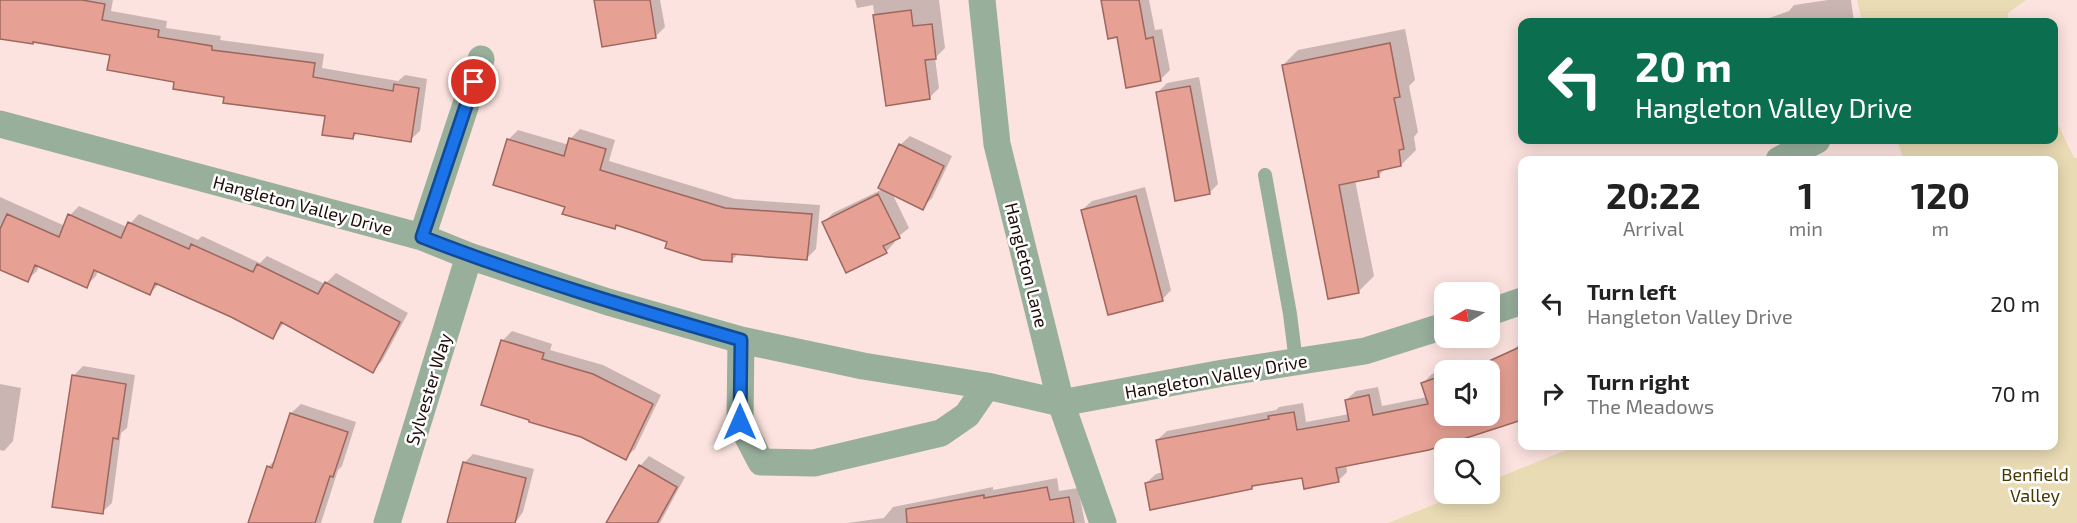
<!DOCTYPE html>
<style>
:root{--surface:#fff;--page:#f2f2f2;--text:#222;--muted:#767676}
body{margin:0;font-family:"Exo 2",sans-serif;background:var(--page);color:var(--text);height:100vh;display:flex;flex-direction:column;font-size:22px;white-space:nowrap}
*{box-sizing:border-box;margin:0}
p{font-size:20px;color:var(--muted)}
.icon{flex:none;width:33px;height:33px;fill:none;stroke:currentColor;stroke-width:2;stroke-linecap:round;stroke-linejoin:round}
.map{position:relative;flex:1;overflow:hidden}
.side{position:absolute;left:1518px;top:156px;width:540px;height:294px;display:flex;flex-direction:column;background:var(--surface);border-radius:12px;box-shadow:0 3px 15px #0003}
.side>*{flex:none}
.top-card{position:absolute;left:1518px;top:18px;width:540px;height:126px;border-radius:12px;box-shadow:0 3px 15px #0003;background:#0b6e4f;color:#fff;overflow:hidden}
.needle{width:39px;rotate:260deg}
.tools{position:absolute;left:1434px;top:282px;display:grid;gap:12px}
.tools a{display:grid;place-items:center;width:66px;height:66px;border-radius:12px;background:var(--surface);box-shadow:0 3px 15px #0003;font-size:30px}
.pin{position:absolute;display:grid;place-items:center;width:51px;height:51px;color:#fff;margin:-26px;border:3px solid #fff;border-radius:50%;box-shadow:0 2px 6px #0007}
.me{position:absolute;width:66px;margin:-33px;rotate:0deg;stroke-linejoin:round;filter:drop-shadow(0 0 4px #0008)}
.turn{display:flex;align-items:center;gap:21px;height:126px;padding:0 18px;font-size:27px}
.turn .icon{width:78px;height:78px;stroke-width:2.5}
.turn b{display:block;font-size:42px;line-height:51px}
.eta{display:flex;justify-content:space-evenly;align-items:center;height:102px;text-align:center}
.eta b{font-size:36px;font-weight:700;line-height:42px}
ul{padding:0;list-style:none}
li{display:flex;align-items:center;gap:18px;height:90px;padding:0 18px}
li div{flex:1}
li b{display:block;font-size:22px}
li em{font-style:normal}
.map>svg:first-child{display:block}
.green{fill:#e9dbb4}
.shadow{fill:#0003}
.building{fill:#e6a094;stroke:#9d675e;stroke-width:1.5}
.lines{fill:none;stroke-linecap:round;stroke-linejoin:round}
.lane{stroke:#98af9c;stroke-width:14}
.street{stroke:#98af9c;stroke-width:27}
.route-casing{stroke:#114b97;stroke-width:15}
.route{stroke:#1a73e8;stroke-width:10}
.labels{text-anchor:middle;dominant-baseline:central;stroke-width:5;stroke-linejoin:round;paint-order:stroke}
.street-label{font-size:18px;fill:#200c09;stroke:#fff}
.park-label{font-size:18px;fill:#473701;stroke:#fff}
</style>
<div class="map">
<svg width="2077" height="523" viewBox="0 0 2077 523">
<rect width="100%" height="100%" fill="#fde3df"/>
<!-- green -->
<path class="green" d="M 1857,0 L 2026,0 L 2008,13 L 2008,22 L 1862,22 Z
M 2054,116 L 2074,158 L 2077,158 L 2077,523 L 1388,523 L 1460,494 L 1490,494 L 1490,481 L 1576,446 L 2054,446 L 2054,160 L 1904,160 L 1897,140 L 2054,140 Z"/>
<!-- shadow -->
<path class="shadow" d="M 0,0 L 113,0 L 111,11 L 167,21 L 166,28 L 221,36 L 220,40 L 324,54 L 322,68 L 398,81 L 405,75 L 427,79 L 420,131 L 410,140 L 358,132 L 353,138 L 327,115 L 226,96 L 112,54 L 34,40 L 0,37 Z
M 596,0 L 660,0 L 665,27 L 655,37 Z
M 855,0 L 939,0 L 945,48 L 935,58 L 939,88 L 929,98 L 887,104 L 873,5 L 857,8 Z
M 1102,0 L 1149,0 L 1155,30 L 1162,29 L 1170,70 L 1160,80 L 1118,35 Z
M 1828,0 L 1851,0 L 1854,22 L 1758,22 L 1789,11 L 1794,5 Z
M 1405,29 L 1415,80 L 1409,86 L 1418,132 L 1414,137 L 1416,150 L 1401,165 L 1386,168 L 1378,176 L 1355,180 L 1374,276 L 1359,291 L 1330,297 L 1283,65 L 1298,50 Z
M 1199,77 L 1218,184 L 1209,193 L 1157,93 L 1167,83 Z
M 580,129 L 615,140 L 609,161 L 735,199 L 820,205 L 816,249 L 807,258 L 739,253 L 731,261 L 618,224 L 614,227 L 567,206 L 508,140 L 518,130 L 569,145 L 571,138 Z
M 910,136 L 952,156 L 932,198 L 922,208 L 892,193 L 909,228 L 894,240 L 895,242 L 886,252 L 824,222 L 833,213 L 883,189 L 900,145 Z
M 1145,187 L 1171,290 L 1162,300 L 1082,210 L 1092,201 Z
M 0,197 L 65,226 L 70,215 L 79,206 L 127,227 L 139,214 L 198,240 L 202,236 L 260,263 L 267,256 L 325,284 L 336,273 L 408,313 L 382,361 L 372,371 L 285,322 L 273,337 L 232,316 L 160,283 L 150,293 L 98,271 L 96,276 L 86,286 L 39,265 L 37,271 L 27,280 L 0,268 Z
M 512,331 L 552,344 L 550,350 L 603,365 L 661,395 L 635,449 L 625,458 L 582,436 L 483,404 L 503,340 Z
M 1522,342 L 1522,392 L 1499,403 L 1494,428 L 1346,465 L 1347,472 L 1338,481 L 1303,476 L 1255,484 L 1252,488 L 1146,483 L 1156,474 L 1163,472 L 1157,440 L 1167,431 L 1276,410 L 1279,407 L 1303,403 L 1306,422 L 1349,414 L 1346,400 L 1356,391 L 1378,387 L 1382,406 L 1427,397 L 1423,383 L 1432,374 L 1455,366 L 1456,370 L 1444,370 L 1444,416 L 1490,416 L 1490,376 L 1516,368 L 1510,353 Z
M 83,366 L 135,375 L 127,428 L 121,433 L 112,503 L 102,512 L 74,375 Z
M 0,384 L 21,388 L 13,441 L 4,451 L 0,450 Z
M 301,404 L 356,422 L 342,466 L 338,470 L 321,523 L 250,523 L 268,467 L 277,458 L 291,413 Z
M 473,454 L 534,469 L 523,512 L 515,523 L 449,523 L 464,463 Z
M 649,456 L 685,477 L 660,523 L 624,523 L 640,466 Z
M 1057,478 L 1059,491 L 1078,488 L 1085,523 L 847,523 L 884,518 L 893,507 L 993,487 L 993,490 Z"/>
<!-- building -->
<path class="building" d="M 0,0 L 82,0 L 105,4 L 102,20 L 159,30 L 158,37 L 212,46 L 212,50 L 315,63 L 313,77 L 393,91 L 394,84 L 419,88 L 411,142 L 354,133 L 353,139 L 322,135 L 325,116 L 223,103 L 224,97 L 173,89 L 174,82 L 107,70 L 110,55 L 33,42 L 33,44 L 0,39 Z
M 594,0 L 650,0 L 656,38 L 602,47 Z
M 1101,0 L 1139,0 L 1146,39 L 1153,37 L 1161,81 L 1126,88 L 1117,37 L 1108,39 Z
M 911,10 L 913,26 L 932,24 L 936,59 L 925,60 L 930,99 L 886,106 L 873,15 Z
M 1390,43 L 1400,97 L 1394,98 L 1404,149 L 1399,150 L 1401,166 L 1378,171 L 1379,177 L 1339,185 L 1359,293 L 1328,299 L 1282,65 Z
M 1190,86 L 1210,194 L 1175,201 L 1156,92 Z
M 569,138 L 606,149 L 600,170 L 725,208 L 812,214 L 807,260 L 732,254 L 732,262 L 702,260 L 665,248 L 667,242 L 641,233 L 616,225 L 615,229 L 562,214 L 565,207 L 493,185 L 507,139 L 564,156 Z
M 899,144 L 944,166 L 923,210 L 878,188 Z
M 878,194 L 900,238 L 883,246 L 887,253 L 846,273 L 822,222 Z
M 1136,196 L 1163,301 L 1108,315 L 1081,210 Z
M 7,214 L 59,237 L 68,214 L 121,238 L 128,222 L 189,249 L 191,244 L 253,272 L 257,264 L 318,294 L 325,282 L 400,322 L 373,373 L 281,322 L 273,339 L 231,317 L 155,283 L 150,295 L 94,270 L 87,288 L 35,265 L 28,282 L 0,270 L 0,229 Z
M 501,340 L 544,353 L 542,359 L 593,374 L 653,404 L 626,460 L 581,437 L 529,422 L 529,420 L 481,405 Z
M 1522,346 L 1522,420 L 1429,450 L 1336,468 L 1339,482 L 1304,489 L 1302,478 L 1252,486 L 1252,489 L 1150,510 L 1145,483 L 1163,479 L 1156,440 L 1269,419 L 1268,416 L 1294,412 L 1297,430 L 1349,421 L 1345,400 L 1369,395 L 1373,415 L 1428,404 L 1421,383 L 1444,375 L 1444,416 L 1490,416 L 1490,370 L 1459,370 L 1475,365 L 1476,367 Z
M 72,375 L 126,384 L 118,439 L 113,438 L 103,514 L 52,507 Z
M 290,413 L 348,432 L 333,477 L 330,476 L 315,523 L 248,523 L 267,466 L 272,468 Z
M 463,462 L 526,478 L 515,523 L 447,523 Z
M 639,465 L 677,487 L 657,523 L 606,523 Z
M 1047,487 L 1050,500 L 1069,497 L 1074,523 L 907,523 L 906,509 L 984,495 L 984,498 Z"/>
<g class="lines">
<!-- lane -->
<path class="lane" d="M 1265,175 L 1290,314 L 1296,362"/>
<!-- street -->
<path class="street" d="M 982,0 L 997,144 L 1061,403 L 1103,523
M 0,124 L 422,237 L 469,256 L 608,302 L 741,340 L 863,366 L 987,386 L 1061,403 L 1223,373 L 1365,351 L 1444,326
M 1779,160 L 1817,140
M 422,237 L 481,59
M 1490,312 L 1522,301
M 741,340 L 740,422 L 761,462 L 814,463 L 941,433 L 967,415 L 987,386
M 387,523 L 469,256"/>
</g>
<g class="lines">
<!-- route casing -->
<g class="route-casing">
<path id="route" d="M 474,82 L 422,237 C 527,278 634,309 741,340 L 740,422"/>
</g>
<!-- route -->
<use href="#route" class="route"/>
</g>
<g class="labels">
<!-- street labels -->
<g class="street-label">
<text transform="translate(303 205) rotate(15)">Hangleton Valley Drive</text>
<text transform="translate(1027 265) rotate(76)">Hangleton Lane</text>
<text transform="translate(1216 376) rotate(-10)">Hangleton Valley Drive</text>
<text transform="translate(428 389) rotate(-73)">Sylvester Way</text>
</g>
<!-- park labels -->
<g class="park-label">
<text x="2035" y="474">Benfield<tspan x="2035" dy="21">Valley</tspan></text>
</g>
</g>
</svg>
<div class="tools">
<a><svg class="needle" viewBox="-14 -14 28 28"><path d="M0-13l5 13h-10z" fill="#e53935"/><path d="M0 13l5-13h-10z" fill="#767676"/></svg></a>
<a><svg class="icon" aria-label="sound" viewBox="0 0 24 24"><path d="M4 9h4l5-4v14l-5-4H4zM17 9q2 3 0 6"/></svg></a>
<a><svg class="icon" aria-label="search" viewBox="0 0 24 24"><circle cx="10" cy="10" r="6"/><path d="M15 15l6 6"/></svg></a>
</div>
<div class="pin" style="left:474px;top:82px;background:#d93025"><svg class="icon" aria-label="arrive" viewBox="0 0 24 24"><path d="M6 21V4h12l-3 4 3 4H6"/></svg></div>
<svg class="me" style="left:740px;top:422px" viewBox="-20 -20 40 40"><path d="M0-17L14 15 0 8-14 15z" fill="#1a73e8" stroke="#fff" stroke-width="4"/></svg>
<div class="top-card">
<div class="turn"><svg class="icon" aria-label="left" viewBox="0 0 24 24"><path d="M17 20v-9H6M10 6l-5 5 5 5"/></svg><div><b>20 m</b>Hangleton Valley Drive</div></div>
</div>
<section class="side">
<div class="eta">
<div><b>20:22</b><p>Arrival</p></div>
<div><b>1</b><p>min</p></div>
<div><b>120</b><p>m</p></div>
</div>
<ul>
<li><svg class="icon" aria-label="left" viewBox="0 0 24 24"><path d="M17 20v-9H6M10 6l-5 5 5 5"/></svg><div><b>Turn left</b><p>Hangleton Valley Drive</p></div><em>20 m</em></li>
<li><svg class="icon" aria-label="right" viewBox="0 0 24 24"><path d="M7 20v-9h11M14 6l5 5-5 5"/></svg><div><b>Turn right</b><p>The Meadows</p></div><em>70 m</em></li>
</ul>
</section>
</div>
